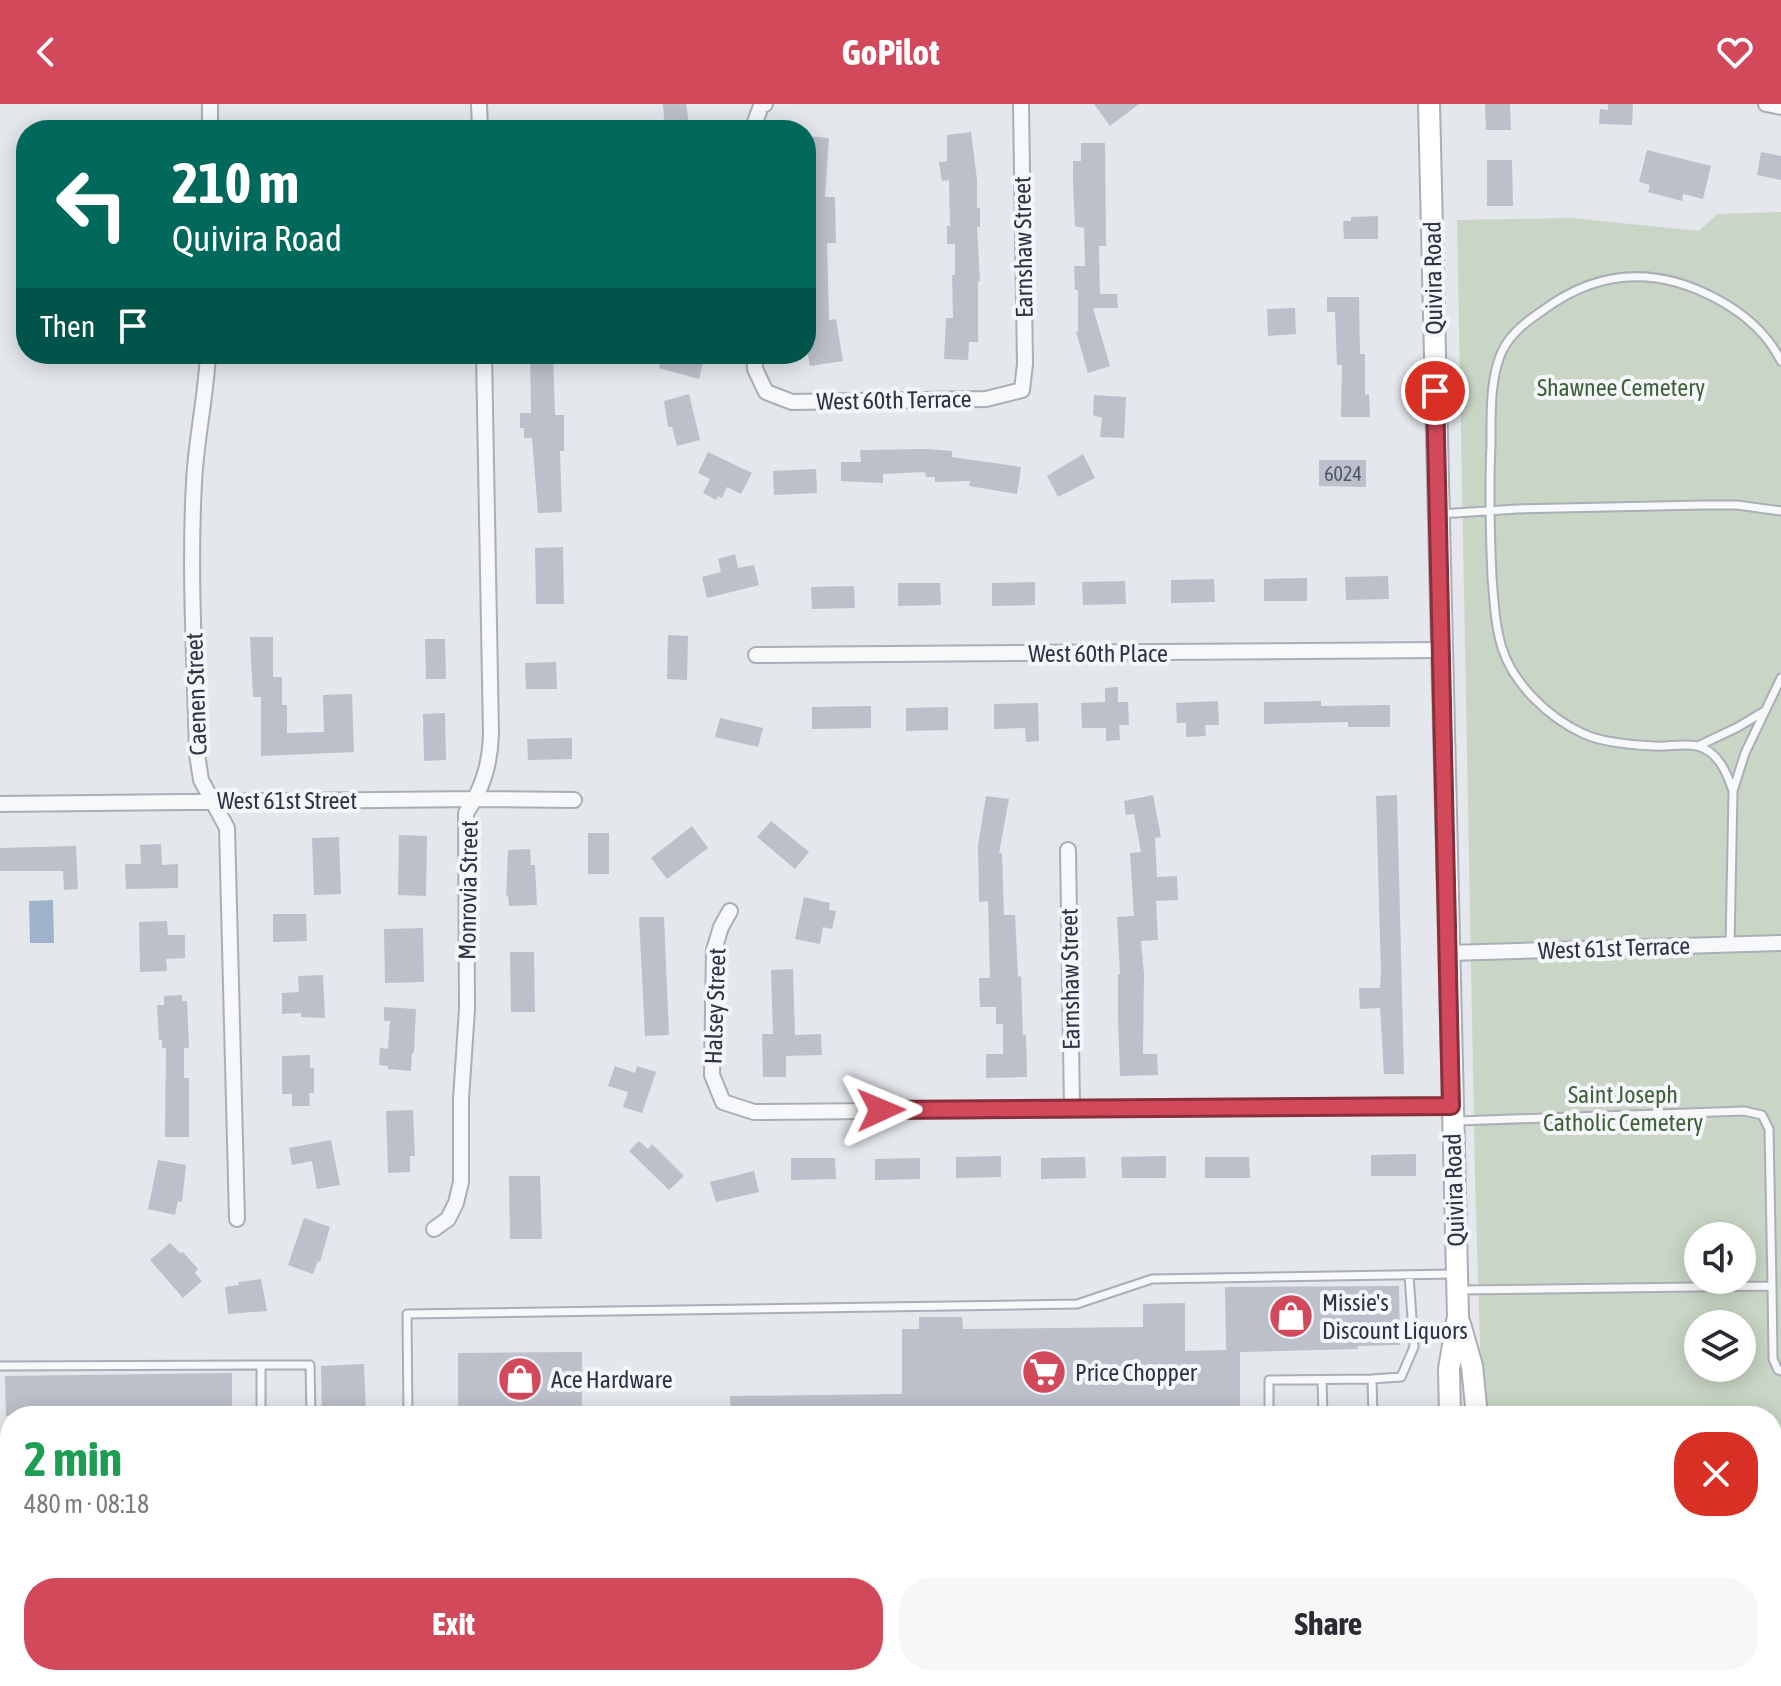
<!DOCTYPE html>
<meta charset="utf-8">
<style>
:root{--surface:#fff;--page:#f7f7f7;--text:#2b2b33;--muted:#7c7c81;--accent:#d1495b}
body{margin:0;font-family:"Asap Condensed",sans-serif;background:var(--page);color:var(--text);height:100vh;display:flex;flex-direction:column;font-size:30px;white-space:nowrap}
*{box-sizing:border-box;margin:0}
p{font-size:26px;color:var(--muted)}
.icon{flex:none;width:44px;height:44px;fill:none;stroke:currentColor;stroke-width:2;stroke-linecap:round;stroke-linejoin:round}
.map{position:relative;flex:1;overflow:hidden}
.panel{position:absolute;left:0px;top:1302px;width:1782px;height:280px;display:flex;flex-direction:column;background:var(--surface);border-radius:32px 32px 0 0;box-shadow:0 4px 20px #0003}
.panel>*{flex:none}
.guide{position:absolute;left:16px;top:16px;width:800px;height:244px;border-radius:32px;box-shadow:0 4px 20px #0003;background:#00695c;color:#fff;overflow:hidden}
.tools{position:absolute;left:1684px;top:1118px;display:grid;gap:16px}
.tools a{display:grid;place-items:center;width:72px;height:72px;border-radius:50%;background:var(--surface);box-shadow:0 4px 20px #0003;font-size:40px}
.pin{position:absolute;display:grid;place-items:center;width:68px;height:68px;color:#fff;margin:-34px;border:4px solid #fff;border-radius:50%;box-shadow:0 2px 8px #0007}
.me{position:absolute;width:88px;margin:-44px;rotate:89deg;stroke-linejoin:round;filter:drop-shadow(0 0 6px #0008)}
.turn{display:flex;align-items:center;gap:28px;height:168px;padding:0 24px;font-size:36px}
.turn .icon{width:104px;height:104px;stroke-width:2.5}
.turn b{display:block;font-size:56px;line-height:68px}
.then{display:flex;align-items:center;height:76px;padding:0 24px;background:#0003;gap:16px;font-size:30px}
.round{display:grid;place-items:center;flex:none;width:84px;height:84px;border-radius:32px;background:var(--page)}
.head{display:flex;align-items:center;justify-content:space-between;height:136px;padding:0 24px}
h1{font-size:48px;font-weight:700;line-height:60px;color:#1e9e55}
.cta{display:flex;gap:16px;margin-top:auto;padding:16px 24px}
.cta a{flex:1;height:92px;border-radius:32px;background:var(--accent);color:#fff;font-size:32px;font-weight:700;line-height:92px;text-align:center}
.cta a+a{background:var(--page);color:var(--text)}
header{display:flex;justify-content:space-between;align-items:center;height:104px;padding:0 24px;background:var(--accent);color:#fff;font-size:36px;font-weight:700}
.map>svg:first-child{display:block}
.green{fill:#c9d6c5;fill-rule:evenodd}
.water{fill:#9fb4cc}
.building{fill:#bbc0ca}
.lines{fill:none;stroke-linecap:round;stroke-linejoin:round}
.service-casing{stroke:#a9aeb7;stroke-width:11}
.minor-casing{stroke:#a9aeb7;stroke-width:18}
.secondary-casing{stroke:#a9aeb7;stroke-width:24}
.service{stroke:#f7f8fa;stroke-width:7}
.minor{stroke:#f7f8fa;stroke-width:14}
.secondary{stroke:#fff;stroke-width:20}
.route-casing{stroke:#882f3b;stroke-width:20}
.route{stroke:#d1495b;stroke-width:14}
.labels{text-anchor:middle;dominant-baseline:central;stroke-width:8;stroke-linejoin:round;paint-order:stroke}
.number-label{font-size:20px;fill:#4f5766}
.street-label{font-size:24px;fill:#2b3445;stroke:#f4f6f9}
.park-label{font-size:24px;fill:#3f6138;stroke:#f4f6f9}
.poi-label{font-size:24px;fill:#2b3445;stroke:#f4f6f9;text-anchor:start}
</style>
<header><svg class="icon" aria-label="back" viewBox="0 0 24 24"><path d="M15 5l-7 7 7 7"/></svg>GoPilot<svg class="icon" aria-label="heart" viewBox="0 0 24 24"><path d="M12 20l-8-8c-3-5 5-10 8-4 3-6 11-1 8 4z"/></svg></header>
<div class="map">
<svg width="1781" height="1582" viewBox="0 0 1781 1582">
<rect width="100%" height="100%" fill="#e4e7ec"/>
<!-- green -->
<path class="green" d="M 1781,108 L 1781,1358 L 1772,1358 L 1772,1312 L 1486,1312 L 1481,1273 L 1475,1073 L 1457,116 L 1572,114 L 1698,127 L 1718,110 ZM 1698,1132 L 1742,1132 L 1742,1176 L 1698,1176 ZM 1698,1220 L 1742,1220 L 1742,1264 L 1698,1264 Z"/>
<!-- water -->
<path class="water" d="M 53,796 L 54,839 L 30,839 L 29,797 Z"/>
<!-- building -->
<path class="building" d="M 663,0 L 686,0 L 690,26 L 665,26 Z
M 1094,0 L 1139,0 L 1110,22 Z
M 1485,0 L 1510,0 L 1511,26 L 1486,26 Z
M 1608,0 L 1633,0 L 1632,21 L 1599,20 L 1600,5 L 1608,6 Z
M 971,28 L 977,76 L 977,104 L 980,104 L 980,123 L 977,123 L 980,177 L 978,177 L 978,238 L 969,238 L 968,256 L 944,255 L 946,214 L 953,214 L 952,171 L 955,171 L 955,140 L 947,140 L 947,122 L 950,122 L 949,76 L 942,77 L 939,58 L 947,57 L 947,31 Z
M 806,32 L 829,34 L 825,93 L 835,93 L 836,139 L 827,139 L 829,216 L 836,215 L 843,257 L 810,262 L 806,241 L 815,239 L 809,202 L 806,202 L 806,154 L 813,154 L 813,124 L 809,124 L 809,116 L 806,116 Z
M 1081,39 L 1105,39 L 1106,142 L 1099,142 L 1100,190 L 1117,190 L 1118,204 L 1093,204 L 1110,262 L 1088,269 L 1076,228 L 1078,227 L 1078,186 L 1075,186 L 1074,162 L 1085,162 L 1084,124 L 1075,122 L 1073,80 L 1073,57 L 1081,57 Z
M 1647,46 L 1711,62 L 1703,95 L 1683,90 L 1682,97 L 1648,88 L 1650,81 L 1639,78 Z
M 1761,48 L 1781,52 L 1781,76 L 1757,71 Z
M 1487,56 L 1512,56 L 1513,102 L 1487,102 Z
M 1378,112 L 1378,135 L 1344,135 L 1343,117 L 1351,117 L 1351,113 Z
M 1327,193 L 1359,193 L 1360,250 L 1365,250 L 1365,291 L 1369,290 L 1370,313 L 1341,313 L 1342,261 L 1337,261 L 1335,208 L 1327,208 Z
M 1295,204 L 1296,230 L 1268,232 L 1267,205 Z
M 530,250 L 553,250 L 555,311 L 564,311 L 564,347 L 560,347 L 562,408 L 538,409 L 532,334 L 524,334 L 524,324 L 520,324 L 520,309 L 531,309 Z
M 663,250 L 705,250 L 699,275 L 659,264 Z
M 689,290 L 700,336 L 677,342 L 672,323 L 668,323 L 664,297 Z
M 1094,291 L 1126,293 L 1124,334 L 1100,333 L 1102,314 L 1093,311 Z
M 928,345 L 952,347 L 952,353 L 1021,363 L 1017,390 L 969,382 L 970,377 L 935,378 L 935,373 L 926,373 L 925,368 L 883,370 L 883,379 L 841,377 L 841,358 L 861,358 L 860,346 Z
M 708,348 L 752,369 L 741,390 L 727,383 L 722,394 L 718,392 L 716,396 L 703,389 L 710,375 L 698,369 Z
M 1083,350 L 1095,374 L 1058,393 L 1047,372 Z
M 1319,356 L 1366,356 L 1366,383 L 1319,382 Z
M 816,365 L 817,389 L 774,391 L 773,367 Z
M 563,443 L 564,500 L 536,500 L 535,444 Z
M 735,450 L 738,464 L 754,461 L 759,481 L 707,494 L 702,473 L 721,468 L 718,455 Z
M 1388,472 L 1389,495 L 1346,496 L 1345,473 Z
M 1307,474 L 1307,497 L 1264,497 L 1264,475 Z
M 1214,475 L 1215,498 L 1171,499 L 1171,476 Z
M 1125,477 L 1126,500 L 1083,501 L 1082,478 Z
M 1035,478 L 1035,501 L 992,502 L 992,479 Z
M 898,479 L 940,479 L 941,501 L 898,502 Z
M 854,482 L 855,504 L 812,505 L 811,483 Z
M 668,531 L 688,532 L 687,576 L 667,575 Z
M 250,533 L 273,533 L 273,573 L 282,573 L 282,601 L 287,601 L 287,629 L 324,628 L 323,591 L 352,590 L 354,648 L 261,652 L 261,593 L 253,593 Z
M 425,535 L 445,535 L 446,575 L 426,575 Z
M 556,558 L 557,585 L 526,585 L 525,559 Z
M 1118,583 L 1118,598 L 1128,598 L 1129,621 L 1119,621 L 1120,636 L 1106,637 L 1106,624 L 1082,624 L 1081,599 L 1105,598 L 1105,584 Z
M 1218,597 L 1219,621 L 1205,621 L 1206,632 L 1186,633 L 1186,619 L 1177,619 L 1176,599 Z
M 1321,597 L 1321,602 L 1390,601 L 1390,623 L 1348,623 L 1348,618 L 1264,620 L 1264,598 Z
M 1038,599 L 1039,637 L 1026,638 L 1025,624 L 994,625 L 994,600 Z
M 871,602 L 871,624 L 812,625 L 812,603 Z
M 948,603 L 948,626 L 906,627 L 906,604 Z
M 445,609 L 446,656 L 424,657 L 423,610 Z
M 720,614 L 763,624 L 758,643 L 715,633 Z
M 572,634 L 572,655 L 528,656 L 527,635 Z
M 1153,691 L 1161,733 L 1155,734 L 1157,773 L 1177,772 L 1178,796 L 1156,797 L 1158,836 L 1141,837 L 1144,870 L 1143,950 L 1157,950 L 1158,971 L 1120,972 L 1118,914 L 1118,870 L 1120,870 L 1117,813 L 1134,812 L 1130,749 L 1141,748 L 1134,710 L 1126,711 L 1124,697 Z
M 1397,691 L 1404,970 L 1384,970 L 1380,904 L 1360,905 L 1359,884 L 1380,884 L 1381,870 L 1376,692 Z
M 986,692 L 1009,695 L 999,749 L 1002,749 L 1004,811 L 1015,811 L 1018,873 L 1021,872 L 1023,931 L 1026,931 L 1027,973 L 986,974 L 986,950 L 1003,950 L 1003,920 L 996,920 L 996,903 L 980,903 L 979,874 L 990,874 L 988,797 L 979,798 L 978,741 Z
M 771,717 L 809,748 L 795,765 L 757,733 Z
M 692,722 L 708,744 L 667,775 L 651,754 Z
M 588,729 L 609,729 L 609,770 L 588,770 Z
M 399,731 L 427,732 L 426,792 L 398,791 Z
M 339,733 L 341,790 L 314,791 L 312,734 Z
M 161,740 L 162,761 L 178,760 L 178,784 L 126,785 L 125,760 L 141,760 L 140,741 Z
M 76,742 L 78,785 L 64,786 L 63,767 L 0,767 L 0,744 Z
M 530,745 L 531,761 L 535,761 L 537,801 L 509,802 L 508,792 L 506,791 L 508,746 Z
M 804,793 L 830,799 L 829,806 L 836,807 L 832,825 L 823,823 L 820,840 L 795,835 Z
M 273,810 L 306,810 L 307,837 L 273,838 Z
M 639,813 L 664,813 L 669,931 L 645,932 Z
M 167,817 L 168,831 L 185,831 L 185,854 L 166,855 L 167,867 L 140,868 L 139,818 Z
M 423,824 L 424,878 L 385,879 L 384,825 Z
M 510,848 L 534,848 L 535,908 L 511,908 Z
M 793,865 L 795,931 L 821,930 L 822,951 L 786,952 L 786,973 L 763,973 L 762,930 L 773,930 L 771,866 Z
M 323,871 L 325,914 L 301,913 L 301,909 L 282,910 L 282,889 L 299,888 L 298,872 Z
M 182,891 L 182,897 L 187,897 L 189,944 L 184,944 L 184,974 L 189,974 L 189,1033 L 165,1033 L 166,944 L 162,944 L 162,936 L 159,936 L 157,901 L 164,901 L 164,892 Z
M 384,903 L 416,905 L 414,949 L 412,949 L 411,967 L 388,965 L 388,962 L 379,961 L 380,944 L 388,945 L 390,917 L 384,917 Z
M 310,951 L 310,964 L 314,964 L 314,989 L 309,989 L 310,1002 L 292,1002 L 292,990 L 282,990 L 282,952 Z
M 615,962 L 635,969 L 637,962 L 656,968 L 642,1009 L 623,1003 L 628,988 L 608,982 Z
M 413,1006 L 415,1052 L 410,1052 L 410,1068 L 388,1069 L 386,1007 Z
M 331,1036 L 340,1081 L 317,1085 L 312,1057 L 292,1061 L 289,1044 Z
M 639,1037 L 648,1045 L 652,1040 L 684,1072 L 669,1086 L 629,1047 Z
M 1416,1050 L 1416,1072 L 1371,1072 L 1371,1051 Z
M 1001,1052 L 1001,1073 L 956,1074 L 956,1053 Z
M 1166,1052 L 1166,1074 L 1122,1074 L 1121,1053 Z
M 1085,1053 L 1086,1074 L 1041,1075 L 1041,1054 Z
M 1205,1053 L 1249,1053 L 1250,1074 L 1205,1074 Z
M 791,1054 L 835,1054 L 836,1075 L 791,1076 Z
M 920,1054 L 920,1075 L 875,1076 L 875,1055 Z
M 158,1056 L 186,1061 L 182,1098 L 178,1097 L 175,1111 L 148,1105 Z
M 754,1067 L 759,1088 L 716,1098 L 710,1078 Z
M 509,1072 L 540,1072 L 542,1135 L 510,1135 Z
M 304,1114 L 330,1123 L 320,1158 L 318,1157 L 313,1170 L 288,1161 Z
M 170,1139 L 180,1149 L 183,1148 L 198,1165 L 195,1169 L 202,1177 L 183,1194 L 150,1156 Z
M 261,1175 L 267,1207 L 228,1210 L 225,1183 L 239,1181 L 238,1178 Z
M 1399,1182 L 1400,1241 L 1358,1242 L 1358,1245 L 1240,1248 L 1240,1312 L 731,1312 L 730,1292 L 902,1290 L 902,1225 L 919,1225 L 919,1213 L 962,1213 L 963,1225 L 1143,1223 L 1143,1200 L 1185,1199 L 1185,1247 L 1226,1246 L 1225,1183 Z
M 582,1248 L 582,1312 L 458,1312 L 458,1249 Z
M 364,1260 L 366,1312 L 322,1312 L 321,1262 Z
M 232,1269 L 232,1312 L 6,1312 L 5,1272 Z"/>
<g class="lines">
<!-- service casing -->
<g class="service-casing">
<path id="service" d="M 1440,410 L 1517,405 L 1703,401 L 1737,401 L 1781,407
M 1698,642 L 1738,623 L 1763,608
M 1733,687 C 1727,669 1718,647 1697,642 C 1684,639 1668,643 1655,642 C 1632,641 1604,639 1584,630 C 1549,614 1514,581 1502,544 C 1495,521 1494,497 1492,473 C 1490,428 1489,384 1491,340 C 1491,313 1490,281 1499,255 C 1506,233 1524,219 1542,207 C 1598,165 1656,162 1717,195 C 1745,210 1767,229 1781,257
M 1730,841 L 1733,687 L 1745,649 L 1781,574
M 1458,1017 L 1744,1007 L 1762,1011 L 1769,1025 L 1772,1182
M 1459,1186 L 1772,1182 L 1773,1255 L 1778,1266 L 1781,1267
M 261,1261 L 310,1261 L 311,1312
M 0,1262 L 261,1261 L 261,1312
M 1322,1276 L 1323,1312
M 408,1312 L 407,1210 L 1077,1200 L 1152,1175 L 1454,1170
M 1269,1312 L 1269,1276 L 1372,1275
M 1373,1312 L 1372,1275 L 1401,1273 L 1414,1243 L 1409,1171
M 0,1354 L 10,1354
M 1772,1458 L 1781,1458
M 0,1467 L 10,1467
M 1772,1517 L 1781,1517
M 0,1525 L 10,1525
M 176,1572 L 176,1582
M 226,1572 L 227,1582
M 387,1572 L 387,1582
M 500,1572 L 500,1582
M 631,1572 L 631,1582
M 735,1572 L 735,1582
M 772,1572 L 772,1582
M 919,1572 L 919,1582
M 943,1572 L 943,1582
M 1103,1572 L 1104,1582
M 1201,1572 L 1201,1582
M 1382,1572 L 1383,1582
M 1569,1572 L 1570,1582
M 1660,1572 L 1660,1582
M 1697,1572 L 1697,1582
M 1740,1572 L 1743,1582
M 599,1582 L 599,1572
M 980,1582 L 987,1572"/>
</g>
<!-- minor casing -->
<g class="minor-casing">
<path id="minor" d="M 479,0 L 480,26
M 1766,0 L 1781,3
M 210,26 L 210,0
M 752,26 L 761,2 L 765,0
M 208,250 C 206,293 196,335 194,379 C 189,469 195,560 197,650 L 201,676 L 227,724 L 237,1115
M 754,250 L 755,265 L 766,288 L 792,298 L 986,295 L 1022,286 L 1025,260 L 1021,0
M 756,551 L 1441,546
M 0,700 L 476,695 L 574,696
M 1068,746 L 1072,1004
M 730,807 L 721,823 L 714,846 L 712,971 L 723,998 L 754,1008 L 1451,1002
M 1448,849 L 1781,839
M 434,1125 L 448,1115 L 456,1099 L 461,1078 L 461,995 L 467,905 L 466,709 C 483,684 490,660 491,630 L 484,250
M 1772,1369 L 1781,1369
M 0,1410 L 10,1410
M 1772,1555 L 1781,1555"/>
</g>
<!-- secondary casing -->
<g class="secondary-casing">
<path id="secondary" d="M 1429,0 L 1458,1212 L 1449,1265 L 1450,1312
M 1460,1220 L 1472,1262 L 1477,1312
M 1451,1572 L 1451,1582
M 1493,1572 L 1494,1582"/>
</g>
<!-- service -->
<use href="#service" class="service"/>
<!-- minor -->
<use href="#minor" class="minor"/>
<!-- secondary -->
<use href="#secondary" class="secondary"/>
</g>
<g class="lines">
<!-- route casing -->
<g class="route-casing">
<path id="route" d="M 881,1006 L 1451,1002 L 1435,287"/>
</g>
<!-- route -->
<use href="#route" class="route"/>
</g>
<!-- icons -->
<defs>
<g id="shop-disc" transform="scale(2.3)"><circle r="9.5" fill="#d1495b" stroke="#f4f6f9"/><path d="M-5-2.5h2.3a2.7 3.5 0 0 1 5.4 0H5L5.5 6h-11ZM-1.5-2.5h3a1.5 2.3 0 0 0-3 0Z" fill="#fff"/></g>
<g id="supermarket-disc" transform="scale(2.3)"><circle r="9.5" fill="#d1495b" stroke="#f4f6f9"/><path d="M-6-5.5h2.5l.6 2H6L4.5 2H-2.5L-4.4-4H-6ZM-1.5 3.2a1.3 1.3 0 1 0 .1 0ZM3 3.2a1.3 1.3 0 1 0 .1 0Z" fill="#fff"/></g>
</defs>
<g fill-rule="evenodd">
<use href="#shop-disc" x="1291" y="1212"/>
<use href="#supermarket-disc" x="1044" y="1268"/>
<use href="#shop-disc" x="520" y="1275"/>
</g>
<g class="labels">
<!-- number labels -->
<g class="number-label">
<text x="1343" y="369">6024</text>
</g>
<!-- street labels -->
<g class="street-label">
<text transform="translate(1023 143) rotate(-91)">Earnshaw Street</text>
<text transform="translate(1433 174) rotate(-91)">Quivira Road</text>
<text transform="translate(894 296) rotate(-1)">West 60th Terrace</text>
<text x="1098" y="549">West 60th Place</text>
<text transform="translate(196 590) rotate(-92)">Caenen Street</text>
<text x="287" y="696">West 61st Street</text>
<text transform="translate(468 786) rotate(-89)">Monrovia Street</text>
<text transform="translate(1614 844) rotate(-2)">West 61st Terrace</text>
<text transform="translate(1070 875) rotate(-91)">Earnshaw Street</text>
<text transform="translate(715 902) rotate(-88)">Halsey Street</text>
<text transform="translate(1454 1086) rotate(-92)">Quivira Road</text>
</g>
<!-- park labels -->
<g class="park-label">
<text x="1621" y="283">Shawnee Cemetery</text>
<text x="1623" y="990">Saint Joseph<tspan x="1623" dy="28">Catholic Cemetery</tspan></text>
</g>
<!-- poi labels -->
<g class="poi-label">
<text x="1322" y="1198">Missie's<tspan x="1322" dy="28">Discount Liquors</tspan></text>
<text x="1075" y="1268">Price Chopper</text>
<text x="551" y="1275">Ace Hardware</text>
</g>
</g>
</svg>
<div class="tools">
<a><svg class="icon" aria-label="sound" viewBox="0 0 24 24"><path d="M4 9h4l5-4v14l-5-4H4zM17 9q2 3 0 6"/></svg></a>
<a><svg class="icon" aria-label="layers" viewBox="0 0 24 24"><path d="M12 4l9 5-9 5-9-5zM3 14l9 5 9-5"/></svg></a>
</div>
<div class="pin" style="left:1435px;top:287px;background:#d93025"><svg class="icon" aria-label="arrive" viewBox="0 0 24 24"><path d="M6 21V4h12l-3 4 3 4H6"/></svg></div>
<svg class="me" style="left:881px;top:1006px" viewBox="-20 -20 40 40"><path d="M0-17L14 15 0 8-14 15z" fill="#d1495b" stroke="#fff" stroke-width="4"/></svg>
<div class="guide">
<div class="turn"><svg class="icon" aria-label="left" viewBox="0 0 24 24"><path d="M17 20v-9H6M10 6l-5 5 5 5"/></svg><div><b>210 m</b>Quivira Road</div></div>
<div class="then">Then<svg class="icon" aria-label="arrive" viewBox="0 0 24 24"><path d="M6 21V4h12l-3 4 3 4H6"/></svg></div>
</div>
<section class="panel">
<div class="head"><div><h1>2 min</h1><p>480 m · 08:18</p></div><a class="round" style="background:#d93025;color:#fff"><svg class="icon" aria-label="close" viewBox="0 0 24 24"><path d="M6 6l12 12M18 6L6 18"/></svg></a></div>
<div class="cta"><a>Exit</a><a>Share</a></div>
</section>
</div>
